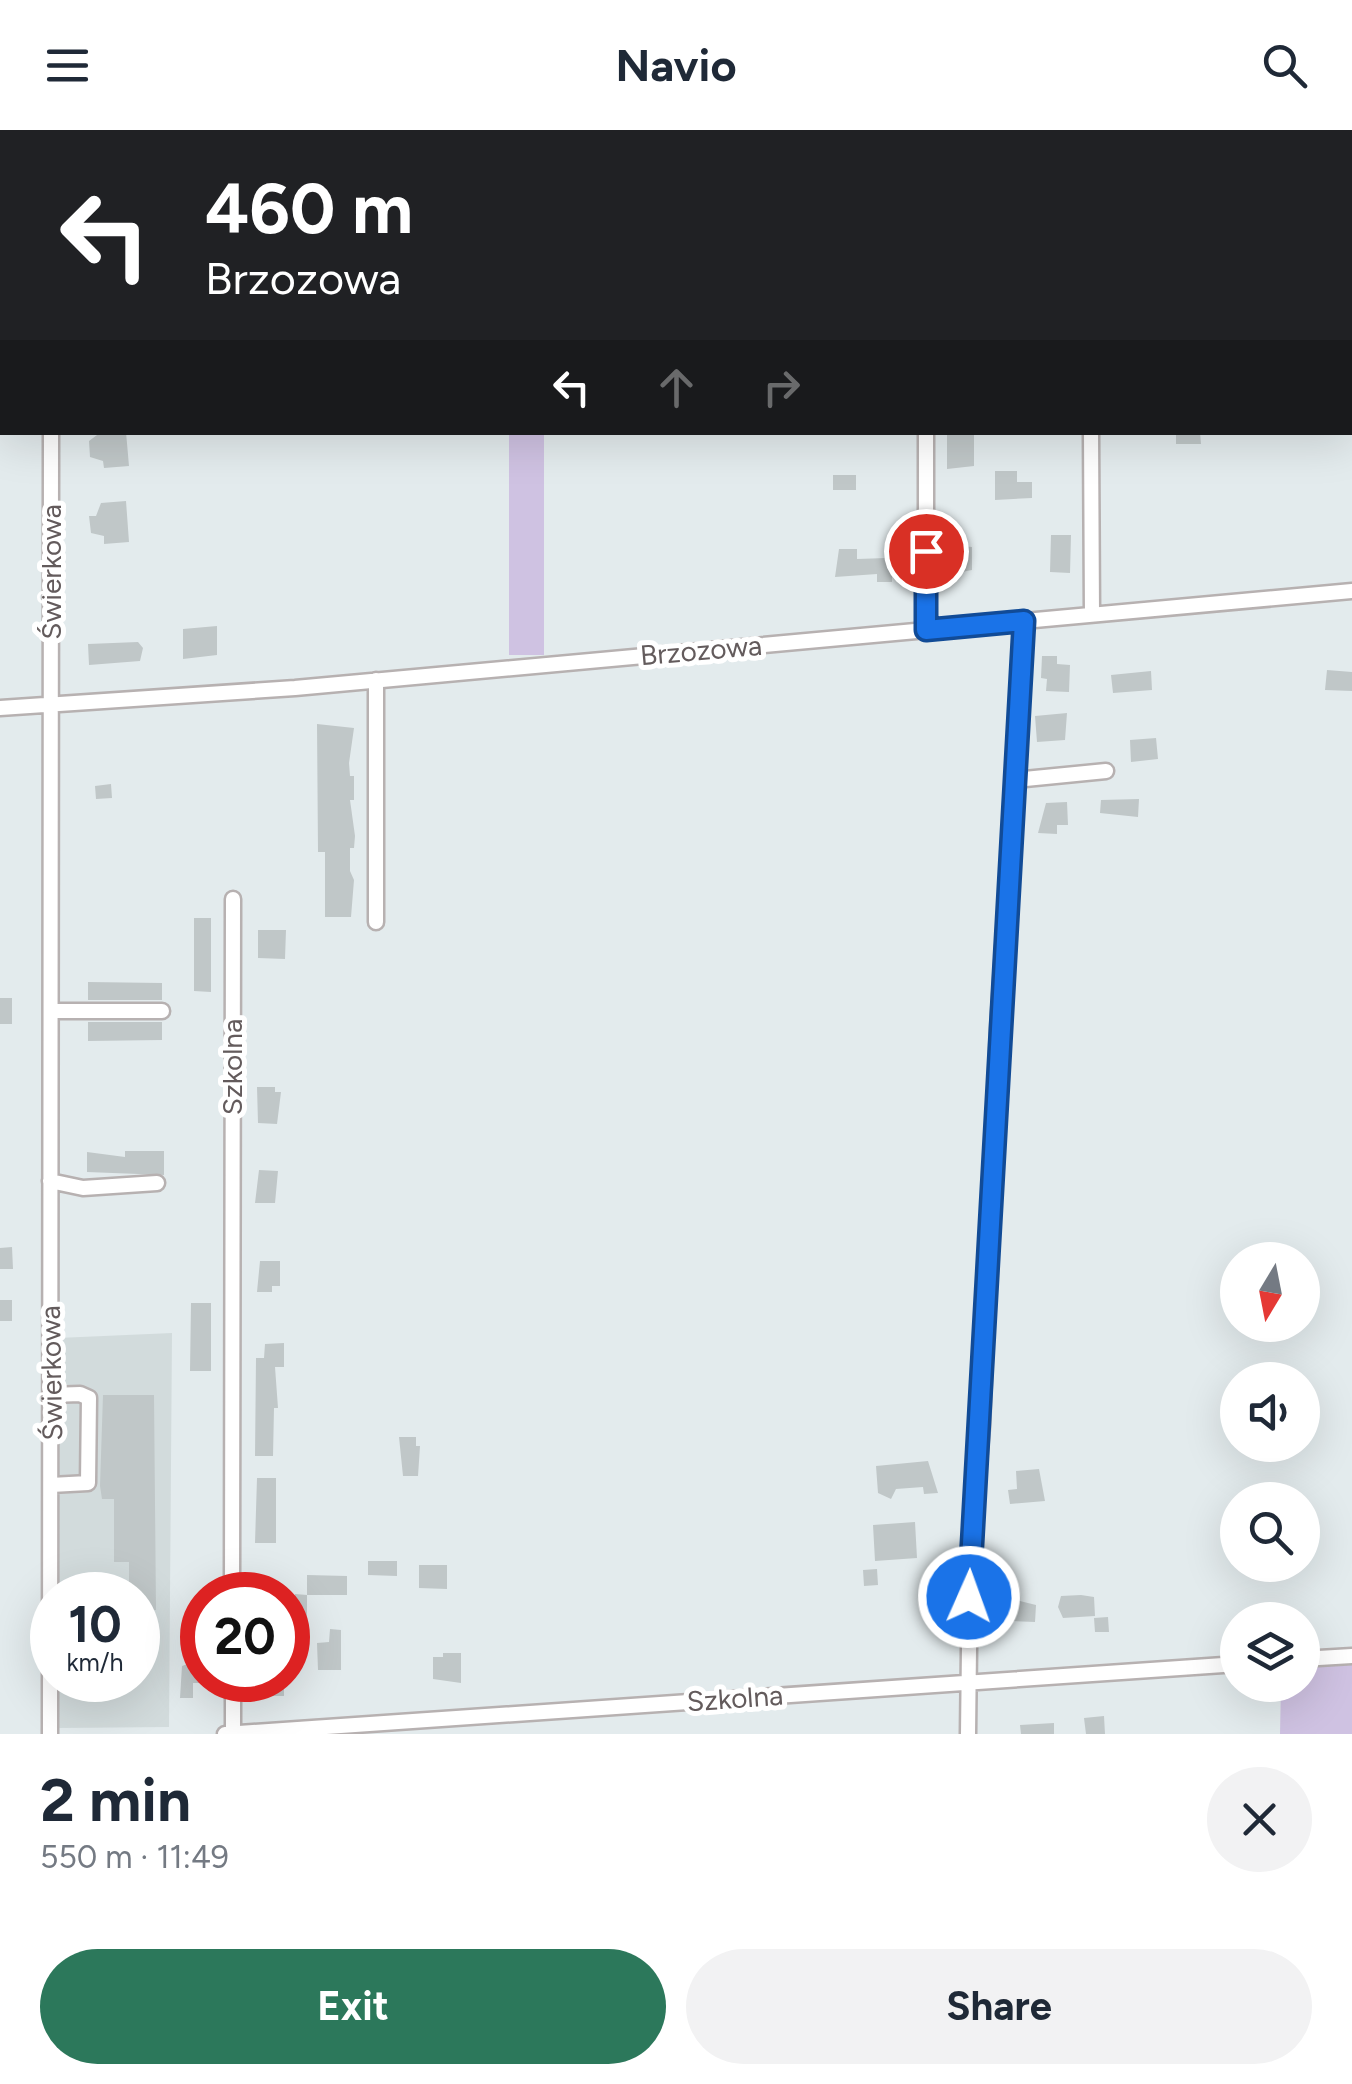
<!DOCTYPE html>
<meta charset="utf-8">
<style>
:root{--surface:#fff;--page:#f2f2f3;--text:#1f2937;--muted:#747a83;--accent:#2c785b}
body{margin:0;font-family:Figtree,sans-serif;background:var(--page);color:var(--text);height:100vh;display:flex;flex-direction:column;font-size:38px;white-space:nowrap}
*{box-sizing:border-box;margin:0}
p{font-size:32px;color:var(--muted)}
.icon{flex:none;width:55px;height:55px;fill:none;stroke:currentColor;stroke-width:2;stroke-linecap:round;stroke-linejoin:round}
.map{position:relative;height:1604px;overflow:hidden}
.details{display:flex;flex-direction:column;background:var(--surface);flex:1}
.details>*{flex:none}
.top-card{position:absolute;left:0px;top:0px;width:1352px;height:305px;box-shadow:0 10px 40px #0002;background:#202124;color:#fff;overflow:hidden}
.needle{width:65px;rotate:190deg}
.controls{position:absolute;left:1220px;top:1112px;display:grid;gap:20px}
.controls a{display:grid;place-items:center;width:100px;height:100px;border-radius:50%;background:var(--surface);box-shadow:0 10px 40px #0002;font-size:50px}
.speed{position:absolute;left:30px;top:1442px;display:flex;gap:20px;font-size:50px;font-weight:700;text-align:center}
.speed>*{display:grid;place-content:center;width:130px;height:130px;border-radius:50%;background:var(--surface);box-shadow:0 10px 40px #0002;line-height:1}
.speed small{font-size:25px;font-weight:400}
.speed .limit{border:15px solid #d22;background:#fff;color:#111}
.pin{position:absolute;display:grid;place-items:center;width:85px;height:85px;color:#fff;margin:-42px;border:5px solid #fff;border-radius:50%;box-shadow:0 2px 10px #0007}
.me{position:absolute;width:110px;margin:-55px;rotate:2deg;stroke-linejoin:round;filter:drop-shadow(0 0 8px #0008)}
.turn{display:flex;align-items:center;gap:35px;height:210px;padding:0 40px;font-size:45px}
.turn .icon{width:130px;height:130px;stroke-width:2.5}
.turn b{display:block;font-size:70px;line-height:85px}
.lanes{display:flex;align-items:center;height:95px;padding:0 40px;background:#0003;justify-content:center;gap:50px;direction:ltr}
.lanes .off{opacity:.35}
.round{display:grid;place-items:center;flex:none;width:105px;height:105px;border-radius:52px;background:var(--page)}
.overview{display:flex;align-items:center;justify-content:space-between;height:170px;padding:0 40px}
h1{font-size:60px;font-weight:700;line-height:75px}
.button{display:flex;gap:20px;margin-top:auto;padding:20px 40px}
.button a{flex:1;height:115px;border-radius:60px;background:var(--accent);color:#fff;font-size:40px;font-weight:700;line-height:115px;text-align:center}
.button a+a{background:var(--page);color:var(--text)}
header{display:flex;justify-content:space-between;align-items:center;height:130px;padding:0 40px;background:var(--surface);font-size:45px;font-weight:700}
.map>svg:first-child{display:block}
.education{fill:#d2dbdc}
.green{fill:#cfc2e2}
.building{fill:#c0c7c8}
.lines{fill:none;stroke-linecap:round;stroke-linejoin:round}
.minor-casing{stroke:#b7b1b1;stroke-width:19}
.minor{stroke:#fff;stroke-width:14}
.route-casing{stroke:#114b97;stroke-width:25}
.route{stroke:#1a73e8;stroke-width:18}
.labels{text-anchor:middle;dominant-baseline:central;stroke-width:10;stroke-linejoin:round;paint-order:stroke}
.street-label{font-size:28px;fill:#635b5c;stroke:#fff}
</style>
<header><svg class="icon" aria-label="menu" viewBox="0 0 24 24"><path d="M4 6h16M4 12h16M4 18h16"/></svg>Navio<svg class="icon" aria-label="search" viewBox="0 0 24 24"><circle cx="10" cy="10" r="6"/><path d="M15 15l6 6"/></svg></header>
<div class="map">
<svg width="1352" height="1604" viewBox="0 0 1352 1604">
<rect width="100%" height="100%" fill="#e3ebed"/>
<!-- education -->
<path class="education" d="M 172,1203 L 169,1597 L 59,1598 L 59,1550 L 138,1550 L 138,1465 L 59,1465 L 58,1208 Z"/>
<!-- green -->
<path class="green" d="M 509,303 L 544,303 L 544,525 L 509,525 Z
M 1352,1526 L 1352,1604 L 1280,1604 L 1281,1555 L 1302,1555 L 1303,1529 Z"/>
<!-- building -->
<path class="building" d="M 101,302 L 126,302 L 129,336 L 104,338 L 103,331 L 90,327 L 89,311 Z
M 952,302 L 974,305 L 974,336 L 947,339 L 947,305 Z
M 1176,302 L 1200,302 L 1201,314 L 1176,314 Z
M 995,341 L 1017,341 L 1017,352 L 1032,352 L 1032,368 L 995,370 Z
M 833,345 L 856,345 L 856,360 L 833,360 Z
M 126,371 L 129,412 L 104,414 L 104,406 L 91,403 L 89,386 L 96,386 L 101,373 Z
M 1051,405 L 1071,405 L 1070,443 L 1050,442 Z
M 941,414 L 972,417 L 972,440 L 941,446 Z
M 886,417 L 909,420 L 908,441 L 892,441 L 892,452 L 877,452 L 877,444 L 835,447 L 839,419 L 857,419 L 857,429 L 886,428 Z
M 217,496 L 217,525 L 183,529 L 183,499 Z
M 138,512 L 143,518 L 140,531 L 89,535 L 88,514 Z
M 1042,526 L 1057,526 L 1057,534 L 1070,535 L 1069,562 L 1046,561 L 1047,549 L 1041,548 Z
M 1327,540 L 1352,542 L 1352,561 L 1325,560 Z
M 1151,541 L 1152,560 L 1113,563 L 1111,545 Z
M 1067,583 L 1065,610 L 1037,612 L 1035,586 Z
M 317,594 L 354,598 L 349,633 L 350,646 L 354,646 L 354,670 L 350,670 L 355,706 L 354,718 L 350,718 L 350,741 L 354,750 L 351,787 L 325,787 L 325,722 L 318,722 Z
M 1156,608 L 1158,629 L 1131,632 L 1130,610 Z
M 111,654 L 112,668 L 96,669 L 95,656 Z
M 1139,669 L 1138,687 L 1100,683 L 1101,670 Z
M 1067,672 L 1068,695 L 1057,695 L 1057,704 L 1038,703 L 1046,673 Z
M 194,788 L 211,788 L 211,862 L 194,861 Z
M 258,800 L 286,800 L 285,829 L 258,828 Z
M 88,852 L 162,853 L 162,870 L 88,870 Z
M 0,868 L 12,868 L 12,894 L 0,894 Z
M 88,892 L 162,892 L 162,910 L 88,911 Z
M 257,957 L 275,957 L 275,962 L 281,962 L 277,994 L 258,993 Z
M 125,1021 L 164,1021 L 164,1045 L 87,1042 L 87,1022 L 125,1027 Z
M 259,1040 L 278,1041 L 275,1073 L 255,1073 Z
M 12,1117 L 13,1139 L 0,1139 L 0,1118 Z
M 260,1131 L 280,1131 L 280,1156 L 272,1156 L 272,1162 L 257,1162 Z
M 0,1170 L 12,1170 L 12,1191 L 0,1191 Z
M 191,1173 L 211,1173 L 211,1241 L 190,1241 Z
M 284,1213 L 284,1237 L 275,1237 L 278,1278 L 274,1278 L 273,1326 L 255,1326 L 256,1228 L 264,1228 L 265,1214 Z
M 103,1265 L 154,1265 L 156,1480 L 138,1480 L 138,1465 L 129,1465 L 129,1432 L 114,1432 L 114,1369 L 102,1369 L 100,1356 Z
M 399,1307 L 416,1307 L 416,1316 L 420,1316 L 418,1346 L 403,1346 Z
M 928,1331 L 938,1363 L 924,1364 L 923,1357 L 896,1359 L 891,1369 L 878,1363 L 876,1336 Z
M 1039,1339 L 1045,1371 L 1010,1374 L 1008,1360 L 1017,1359 L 1016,1341 Z
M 257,1348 L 276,1348 L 276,1413 L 255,1413 Z
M 915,1392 L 917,1428 L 875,1431 L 873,1395 Z
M 368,1431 L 397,1431 L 397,1446 L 368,1445 Z
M 419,1435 L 447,1435 L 447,1459 L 419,1458 Z
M 877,1439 L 878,1455 L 864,1456 L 863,1440 Z
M 307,1445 L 347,1446 L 347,1465 L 307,1465 Z
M 295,1464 L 307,1465 L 307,1501 L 295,1501 Z
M 1081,1465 L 1094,1467 L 1095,1486 L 1063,1488 L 1058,1477 L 1061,1466 Z
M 1012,1469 L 1036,1475 L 1035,1492 L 1011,1491 L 1008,1482 Z
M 1108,1487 L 1109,1502 L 1095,1502 L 1094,1488 Z
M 330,1499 L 341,1500 L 341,1540 L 318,1540 L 317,1513 L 329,1512 Z
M 443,1523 L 461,1523 L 461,1553 L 433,1549 L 433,1527 L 443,1527 Z
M 190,1533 L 202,1533 L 202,1553 L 193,1553 L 193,1568 L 180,1568 L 182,1536 Z
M 265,1550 L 284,1550 L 284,1566 L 265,1566 Z
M 1104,1586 L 1105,1604 L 1086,1604 L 1084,1588 Z
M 1054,1593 L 1054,1604 L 1021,1604 L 1020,1595 Z"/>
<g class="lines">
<!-- minor casing -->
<g class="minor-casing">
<path id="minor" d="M 50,2 L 50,0
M 926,2 L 926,0
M 1107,2 L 1133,0
M 0,261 L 2,261
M 1091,302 L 1092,484
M 926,500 L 926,302
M 376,550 L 376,792
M 0,578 L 295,558 L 1352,461
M 1015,650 L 1106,641
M 51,881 L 162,881
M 50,1051 L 83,1058 L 157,1053
M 51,1355 L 88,1353 L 89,1268 L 80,1264 L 51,1265
M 232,1465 L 233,769
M 1302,1529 L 1352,1526
M 233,1550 L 233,1603
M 50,1604 L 51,302
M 225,1604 L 1238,1534
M 968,1604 L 970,1433 L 982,1297 L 998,899 L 1024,491"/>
</g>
<!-- minor -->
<use href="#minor" class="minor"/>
</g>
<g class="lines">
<!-- route casing -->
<g class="route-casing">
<path id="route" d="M 926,421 L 926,500 L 1024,491 L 969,1467"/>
</g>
<!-- route -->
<use href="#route" class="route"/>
</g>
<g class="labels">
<!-- street labels -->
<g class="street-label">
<text transform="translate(51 442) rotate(-90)">Świerkowa</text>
<text transform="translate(701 520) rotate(-5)">Brzozowa</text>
<text transform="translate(232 937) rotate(-90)">Szkolna</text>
<text transform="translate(51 1243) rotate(-91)">Świerkowa</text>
<text transform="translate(735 1568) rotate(-4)">Szkolna</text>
</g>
</g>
</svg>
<div class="controls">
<a><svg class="needle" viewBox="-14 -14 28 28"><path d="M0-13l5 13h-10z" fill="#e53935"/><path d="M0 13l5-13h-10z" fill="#747a83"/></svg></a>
<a><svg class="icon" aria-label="sound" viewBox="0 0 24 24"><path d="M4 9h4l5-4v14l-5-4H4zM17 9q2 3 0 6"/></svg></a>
<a><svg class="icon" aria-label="search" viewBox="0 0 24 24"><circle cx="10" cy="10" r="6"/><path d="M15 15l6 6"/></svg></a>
<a><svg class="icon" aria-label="layers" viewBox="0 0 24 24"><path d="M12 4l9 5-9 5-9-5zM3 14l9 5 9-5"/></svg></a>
</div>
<div class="speed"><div>10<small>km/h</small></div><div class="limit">20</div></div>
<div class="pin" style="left:926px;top:421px;background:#d93025"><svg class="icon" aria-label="arrive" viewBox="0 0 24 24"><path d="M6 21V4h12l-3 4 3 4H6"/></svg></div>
<svg class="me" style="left:969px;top:1467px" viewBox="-20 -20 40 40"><circle r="17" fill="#1a73e8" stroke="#fff" stroke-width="3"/><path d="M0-11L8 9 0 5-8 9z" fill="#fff"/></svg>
<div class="top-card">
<div class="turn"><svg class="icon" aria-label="left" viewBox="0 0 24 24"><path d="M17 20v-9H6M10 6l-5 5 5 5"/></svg><div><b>460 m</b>Brzozowa</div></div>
<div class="lanes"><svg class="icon" aria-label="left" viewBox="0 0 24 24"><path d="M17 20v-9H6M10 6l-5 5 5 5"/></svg><svg class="icon off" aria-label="ahead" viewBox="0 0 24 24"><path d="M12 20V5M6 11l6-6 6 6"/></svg><svg class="icon off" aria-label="right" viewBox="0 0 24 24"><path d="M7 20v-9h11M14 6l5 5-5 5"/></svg></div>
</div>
</div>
<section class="details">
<div class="overview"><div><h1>2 min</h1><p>550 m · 11:49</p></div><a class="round"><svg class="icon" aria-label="close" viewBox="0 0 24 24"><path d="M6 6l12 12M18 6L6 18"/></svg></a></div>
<div class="button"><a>Exit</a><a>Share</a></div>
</section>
